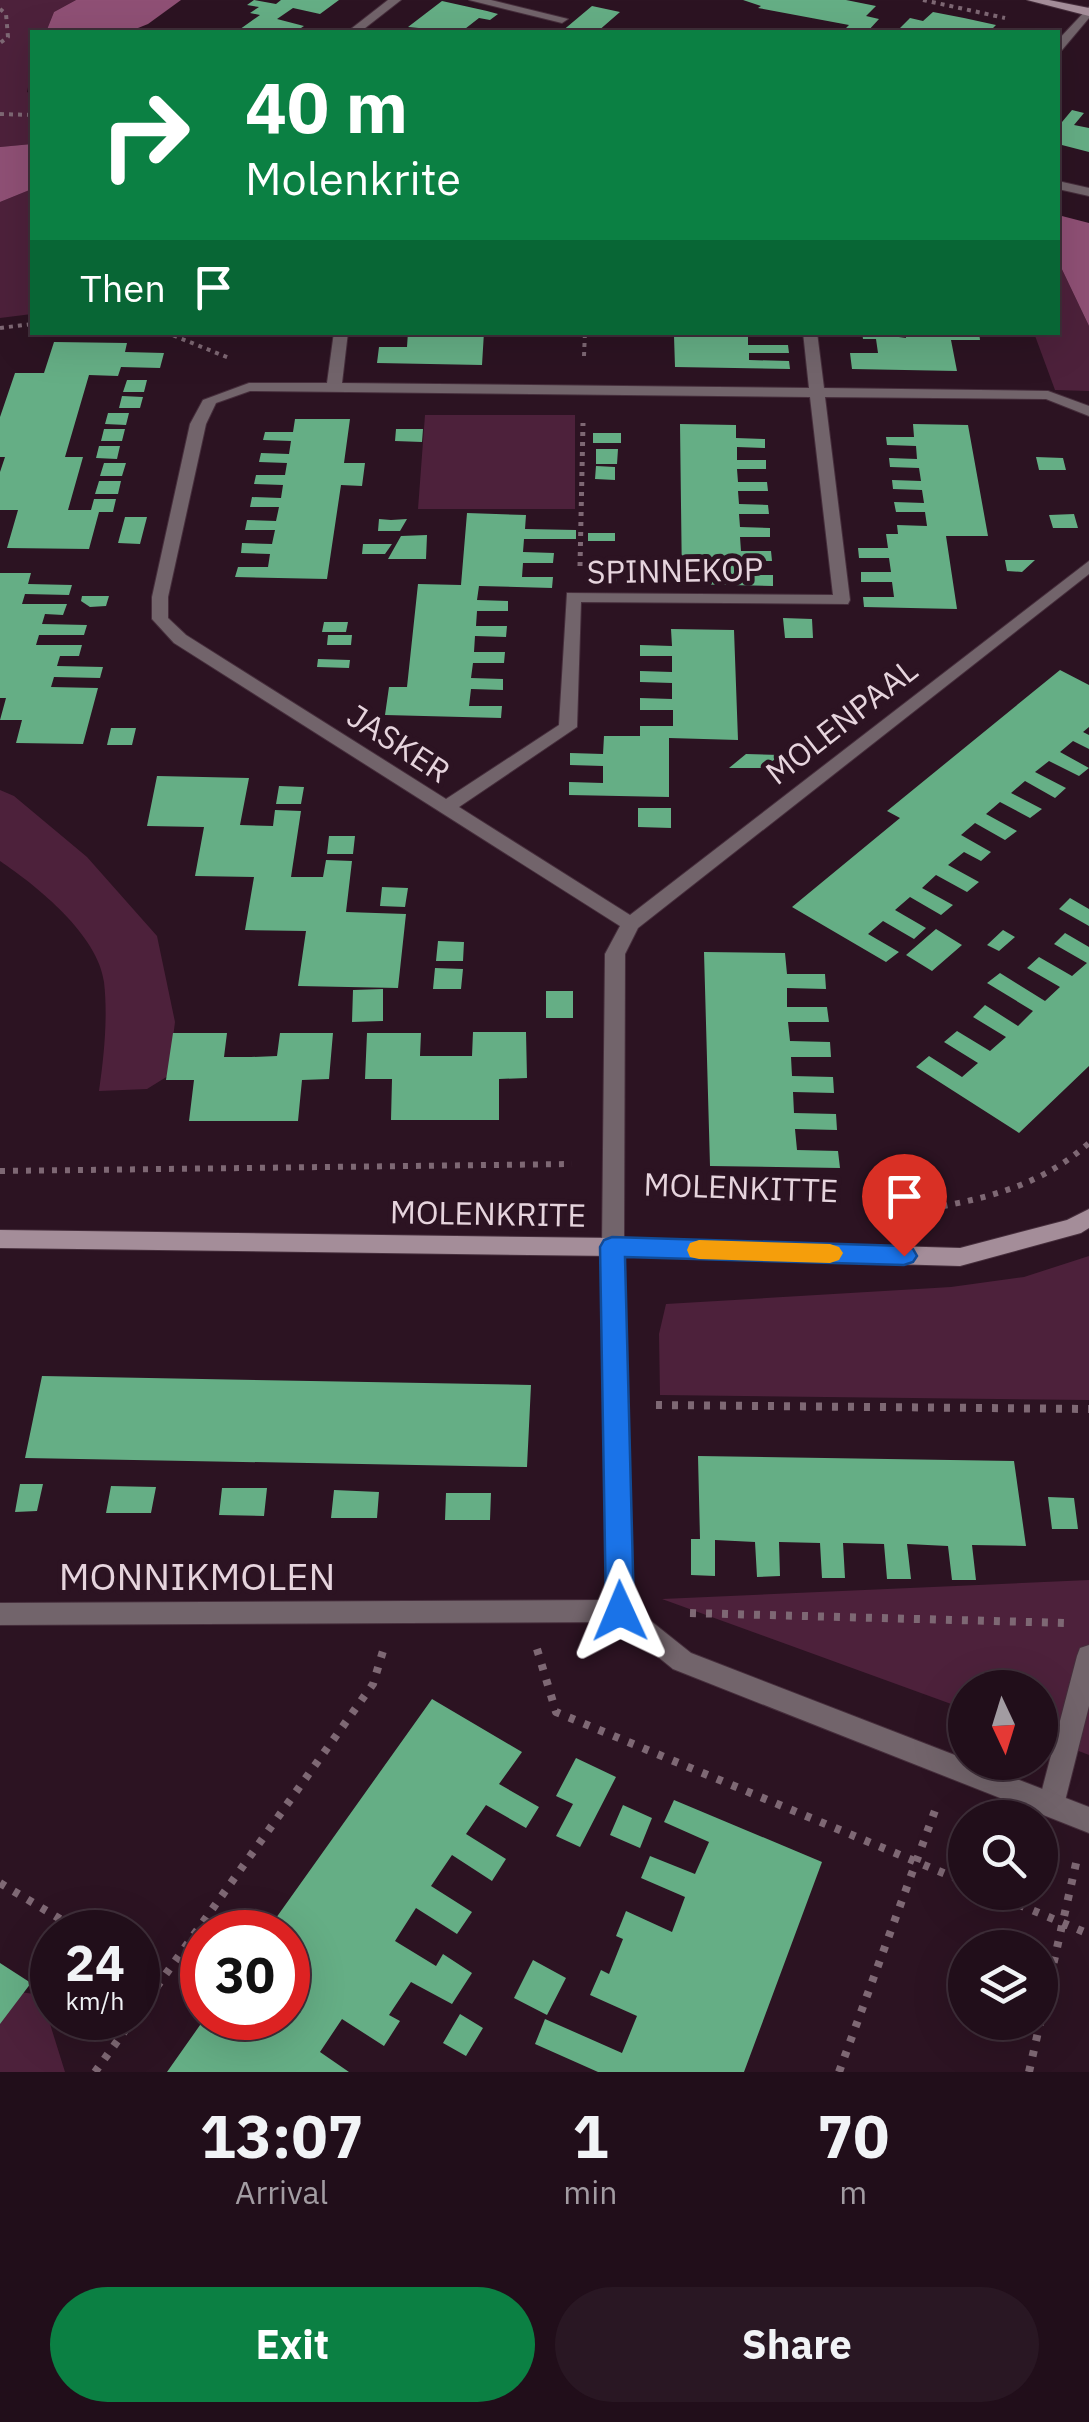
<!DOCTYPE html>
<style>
:root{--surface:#210e1a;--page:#291723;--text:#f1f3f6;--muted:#a29ca2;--line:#3e2e39;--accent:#0b8043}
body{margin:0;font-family:"IBM Plex Sans",sans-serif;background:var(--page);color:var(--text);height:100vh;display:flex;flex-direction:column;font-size:38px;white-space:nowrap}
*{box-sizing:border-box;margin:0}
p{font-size:32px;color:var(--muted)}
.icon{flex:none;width:55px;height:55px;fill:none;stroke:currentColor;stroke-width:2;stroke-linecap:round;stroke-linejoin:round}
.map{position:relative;height:2072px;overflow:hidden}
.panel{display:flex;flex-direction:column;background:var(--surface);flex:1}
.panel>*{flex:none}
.guide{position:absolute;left:30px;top:30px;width:1030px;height:305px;border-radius:0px;box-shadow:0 10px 40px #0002,0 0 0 2px var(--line);background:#0b8043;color:#fff;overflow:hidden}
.needle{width:65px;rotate:176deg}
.controls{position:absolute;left:948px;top:1670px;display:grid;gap:20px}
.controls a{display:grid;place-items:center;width:110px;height:110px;border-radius:50%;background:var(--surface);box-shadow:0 10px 40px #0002,0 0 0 2px var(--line);font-size:50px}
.speed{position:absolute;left:30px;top:1910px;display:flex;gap:20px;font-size:50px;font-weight:700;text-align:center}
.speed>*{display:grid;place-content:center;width:130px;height:130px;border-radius:50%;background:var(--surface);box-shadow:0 10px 40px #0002,0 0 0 2px var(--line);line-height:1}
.speed small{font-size:25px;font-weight:400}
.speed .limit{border:15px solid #d22;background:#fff;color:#111}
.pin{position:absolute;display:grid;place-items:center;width:85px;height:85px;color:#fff;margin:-102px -42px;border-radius:50% 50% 50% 0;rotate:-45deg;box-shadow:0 0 10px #0007}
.pin .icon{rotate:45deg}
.me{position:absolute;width:110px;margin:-55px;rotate:359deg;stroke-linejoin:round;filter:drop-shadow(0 0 8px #0008)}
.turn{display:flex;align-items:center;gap:35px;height:210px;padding:0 50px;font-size:45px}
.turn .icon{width:130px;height:130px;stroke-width:2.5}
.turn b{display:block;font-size:70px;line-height:85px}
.then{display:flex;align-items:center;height:95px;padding:0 50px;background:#0003;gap:20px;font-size:38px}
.eta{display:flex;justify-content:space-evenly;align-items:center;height:170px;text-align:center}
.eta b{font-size:60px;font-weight:700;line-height:70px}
.action{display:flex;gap:20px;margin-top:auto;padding:20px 50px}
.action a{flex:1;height:115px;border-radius:60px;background:var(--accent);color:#fff;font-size:40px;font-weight:700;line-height:115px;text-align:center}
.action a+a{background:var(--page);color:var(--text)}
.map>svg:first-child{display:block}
.green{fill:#4d213b}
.water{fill:#8f5075}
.building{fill:#65ae85}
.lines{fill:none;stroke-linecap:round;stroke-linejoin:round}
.lane-casing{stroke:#462e3c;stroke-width:2}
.street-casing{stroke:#462e3c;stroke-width:2}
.secondary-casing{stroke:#462e3c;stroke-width:2}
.path-far3{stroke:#7e6874;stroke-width:4;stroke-dasharray:4 5;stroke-linecap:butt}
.path-far2{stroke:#7e6874;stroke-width:5;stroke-dasharray:4 6;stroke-linecap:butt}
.path-far1{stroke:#7e6874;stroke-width:6;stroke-dasharray:5 8;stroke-linecap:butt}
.path{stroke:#7e6874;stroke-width:8;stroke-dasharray:6 10;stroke-linecap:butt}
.lane{fill:#72646b;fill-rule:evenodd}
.street{fill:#72646b;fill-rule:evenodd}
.secondary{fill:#a48d99;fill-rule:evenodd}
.route{fill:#1a73e8;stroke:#114b97;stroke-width:2.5}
.slow{fill:#f59e0b}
.labels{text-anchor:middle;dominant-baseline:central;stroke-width:10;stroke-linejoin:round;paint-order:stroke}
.street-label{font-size:32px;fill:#e6d4dd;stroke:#2c1322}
.near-street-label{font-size:38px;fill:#e6d4dd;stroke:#2c1322}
</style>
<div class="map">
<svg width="1089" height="2072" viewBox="0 0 1089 2072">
<rect width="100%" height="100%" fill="#2c1322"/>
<!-- green -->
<path class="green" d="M 0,0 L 76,0 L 54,12 L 46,32 L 32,32 L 32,69 L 27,92 L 32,94 L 32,144 L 0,147 Z
M 32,189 L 32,314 L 0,318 L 0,202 Z
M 1058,261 L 1089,326 L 1089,391 L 1055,390 L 1034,333 L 1058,332 Z
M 425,415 L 575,415 L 575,509 L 418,509 Z
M 0,790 L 14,796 L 87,857 L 157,936 L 175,1022 L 168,1076 L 147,1089 L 99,1091 C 104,1057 108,1017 104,982 C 98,935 37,886 0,861 Z
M 1089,1256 L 1089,1400 L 660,1395 L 659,1334 L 666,1304 L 951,1287 L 1024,1277 Z
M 1089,1580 L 1089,1755 L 1040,1736 L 1040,1688 L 965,1688 L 965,1709 L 662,1599 Z
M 13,1991 L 41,1995 L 65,2072 L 0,2072 L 0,2000 Z"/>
<!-- water -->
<path class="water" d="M 76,0 L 181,0 L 148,24 L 128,32 L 46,32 L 54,12 Z
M 32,144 L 32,189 L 0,202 L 0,147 Z
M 1058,215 L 1089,223 L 1089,326 L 1058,261 Z"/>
<!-- building -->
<path class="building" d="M 254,0 L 276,4 L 281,0 L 339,0 L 320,14 L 293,8 L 277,19 L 304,26 L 295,32 L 236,32 L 260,15 L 250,13 L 259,7 L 247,5 Z
M 743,0 L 846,0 L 876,6 L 866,16 L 879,19 L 867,32 L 846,28 L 849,25 L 758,8 L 761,6 Z
M 442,1 L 487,11 L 498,14 L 490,20 L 479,18 L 461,32 L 408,27 Z
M 592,6 L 620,12 L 597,32 L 561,32 Z
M 933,12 L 964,18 L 996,25 L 989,32 L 897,31 L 910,18 L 923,21 Z
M 1072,110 L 1084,113 L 1074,125 L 1089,128 L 1089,152 L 1058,144 L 1058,121 L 1062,122 Z
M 408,332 L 484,332 L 482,365 L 377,363 L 379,347 L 407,347 Z
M 640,332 L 740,336 L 740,332 L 760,332 L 761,337 L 748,337 L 748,345 L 788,345 L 789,353 L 749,353 L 749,360 L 789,361 L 790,369 L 675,367 L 674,336 L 640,336 Z
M 862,332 L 906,338 L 905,332 L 979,332 L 980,340 L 951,340 L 957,371 L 852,369 L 850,353 L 878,353 L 876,339 L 863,339 Z
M 54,342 L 127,343 L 125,352 L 164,353 L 160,368 L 121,367 L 118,376 L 89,375 L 65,457 L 83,457 L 68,510 L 91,510 L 94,499 L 116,499 L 113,512 L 99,512 L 89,549 L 7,548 L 18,510 L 0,510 L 0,472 L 5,457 L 0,457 L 0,417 L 15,373 L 44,373 Z
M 127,380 L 147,380 L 144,392 L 123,392 Z
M 122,396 L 143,397 L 140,408 L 119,408 Z
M 108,413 L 129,413 L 126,425 L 105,424 Z
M 295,419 L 350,419 L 344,463 L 365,463 L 362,486 L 341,485 L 327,579 L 235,577 L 238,567 L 268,567 L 270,554 L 241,553 L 242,543 L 272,544 L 275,530 L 245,530 L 247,520 L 276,521 L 279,507 L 250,507 L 252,497 L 281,498 L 283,485 L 254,484 L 256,475 L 285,475 L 287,463 L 259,462 L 261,453 L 289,454 L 291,441 L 263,440 L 265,432 L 293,432 Z
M 680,424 L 736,425 L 736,438 L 765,439 L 765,448 L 737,447 L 737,460 L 766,460 L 766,469 L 737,469 L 738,482 L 767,482 L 768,491 L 738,491 L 739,504 L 768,505 L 769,514 L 739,514 L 740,527 L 770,528 L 770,537 L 740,537 L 741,551 L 771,551 L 772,561 L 742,561 L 742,575 L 773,575 L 773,586 L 682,584 Z
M 913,424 L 968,425 L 988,536 L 946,536 L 957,609 L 864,607 L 863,597 L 894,597 L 892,582 L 861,582 L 861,572 L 891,572 L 889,558 L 859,558 L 858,548 L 888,548 L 886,534 L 898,534 L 897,525 L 927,526 L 925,512 L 896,512 L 894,502 L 924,503 L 922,490 L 893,489 L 892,480 L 921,481 L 919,468 L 890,467 L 889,458 L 917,459 L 916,446 L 887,445 L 886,437 L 914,437 Z
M 104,429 L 125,429 L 122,441 L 101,441 Z
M 396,429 L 423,429 L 422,442 L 395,441 Z
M 593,433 L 621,433 L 621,443 L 593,443 Z
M 99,446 L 120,446 L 117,459 L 96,458 Z
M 596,449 L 618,449 L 617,464 L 596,464 Z
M 1036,457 L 1063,458 L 1066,470 L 1039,470 Z
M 104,463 L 126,463 L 122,476 L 100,476 Z
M 596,466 L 615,467 L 615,480 L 595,479 Z
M 99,481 L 121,481 L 118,494 L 95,494 Z
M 467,513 L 526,515 L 525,529 L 576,530 L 576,539 L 524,539 L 523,552 L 554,553 L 553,563 L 523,563 L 522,577 L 553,577 L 552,588 L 479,586 L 477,600 L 508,601 L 508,611 L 477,611 L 476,626 L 507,626 L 506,637 L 475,636 L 474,652 L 505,652 L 504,663 L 473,663 L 471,678 L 503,679 L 503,690 L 471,689 L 469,706 L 502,706 L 501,718 L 385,715 L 389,687 L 407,687 L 418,584 L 461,585 Z
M 1074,514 L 1078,528 L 1053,528 L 1049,515 Z
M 125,517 L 147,517 L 140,544 L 118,543 Z
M 379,519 L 391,520 L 407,519 L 400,531 L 378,531 Z
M 588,533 L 615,533 L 615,541 L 588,541 Z
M 427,535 L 426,559 L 388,559 L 401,536 Z
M 363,544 L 392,544 L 385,554 L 362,554 Z
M 1005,560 L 1035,560 L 1022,572 L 1007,571 Z
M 590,564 L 617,564 L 616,583 L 590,583 Z
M 0,573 L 31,573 L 28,584 L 72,585 L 69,595 L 25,594 L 22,604 L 67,604 L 63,615 L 45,614 L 42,624 L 87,625 L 84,635 L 39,635 L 36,645 L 82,645 L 79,656 L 60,656 L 57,666 L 103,667 L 100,678 L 54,677 L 51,687 L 98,688 L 83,744 L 16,743 L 22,720 L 0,720 L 6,698 L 0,698 Z
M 82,596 L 109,596 L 106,606 L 90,607 L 81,601 Z
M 783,618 L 812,619 L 813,638 L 785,638 Z
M 324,622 L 348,622 L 346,632 L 322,632 Z
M 671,629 L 734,630 L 738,740 L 669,738 L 669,797 L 569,795 L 569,782 L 603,783 L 603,766 L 570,765 L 570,753 L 603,754 L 604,736 L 640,736 L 640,726 L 673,726 L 673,710 L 640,710 L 640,698 L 672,699 L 672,683 L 640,682 L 640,671 L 672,672 L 672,656 L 640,656 L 640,645 L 672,646 Z
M 328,635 L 352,635 L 351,645 L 327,645 Z
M 318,659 L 350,660 L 349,668 L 317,667 Z
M 1060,670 L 1089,685 L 1089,727 L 1083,732 L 1089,735 L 1089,749 L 1073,741 L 1060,752 L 1089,768 L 1079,776 L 1049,761 L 1035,772 L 1066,788 L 1055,798 L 1025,781 L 1011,793 L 1042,809 L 1030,818 L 1000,802 L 986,814 L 1017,831 L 1005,840 L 975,823 L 961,835 L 991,852 L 981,861 L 964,852 L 948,865 L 979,882 L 967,892 L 936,875 L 922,888 L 953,905 L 941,915 L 910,897 L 895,910 L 926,928 L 914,939 L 883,921 L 868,934 L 899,952 L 886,962 L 792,907 L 900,818 L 887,811 Z
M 111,728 L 136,728 L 132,745 L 107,745 Z
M 746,754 L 780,755 L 764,768 L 729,768 Z
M 157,776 L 249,778 L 240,825 L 273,826 L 275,810 L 301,811 L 291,877 L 323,877 L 326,860 L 352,861 L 346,912 L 406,914 L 398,988 L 298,986 L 306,931 L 245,930 L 254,877 L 195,876 L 204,827 L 147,826 Z
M 279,786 L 304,787 L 301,804 L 276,804 Z
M 638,808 L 671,808 L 671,828 L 638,827 Z
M 329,836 L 355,836 L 353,854 L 327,854 Z
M 382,887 L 408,888 L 405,907 L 380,906 Z
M 1070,898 L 1089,909 L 1089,926 L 1059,909 Z
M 936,929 L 962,945 L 932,971 L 906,955 Z
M 1003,930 L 1015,937 L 999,951 L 987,945 Z
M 1065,933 L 1089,947 L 1089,1066 L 1019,1133 L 916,1067 L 929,1056 L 962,1077 L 978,1063 L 944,1042 L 957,1031 L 990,1051 L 1006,1037 L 973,1017 L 985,1005 L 1018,1026 L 1033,1011 L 987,983 L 1000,973 L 1045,1001 L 1060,987 L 1027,968 L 1039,957 L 1072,976 L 1087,963 L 1054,944 Z
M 438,941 L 464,942 L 463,961 L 436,961 Z
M 704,952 L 785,953 L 787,974 L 825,974 L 826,989 L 787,988 L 787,1007 L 827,1007 L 829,1022 L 788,1022 L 790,1041 L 830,1042 L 831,1057 L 791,1057 L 792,1076 L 833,1077 L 834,1093 L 793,1092 L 794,1113 L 836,1114 L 837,1130 L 795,1129 L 797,1150 L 838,1151 L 840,1168 L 710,1166 Z
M 435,968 L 463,969 L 461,989 L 433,989 Z
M 383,989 L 383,1021 L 352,1022 L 353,990 Z
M 546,991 L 573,991 L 573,1018 L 546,1018 Z
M 473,1032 L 526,1032 L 527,1078 L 499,1079 L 499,1120 L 391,1120 L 392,1079 L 365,1079 L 367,1033 L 421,1033 L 420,1056 L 472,1056 Z
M 173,1033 L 227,1033 L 224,1057 L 251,1057 L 277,1056 L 280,1033 L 333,1033 L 329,1079 L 302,1080 L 298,1121 L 189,1121 L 194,1080 L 166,1080 Z
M 42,1376 L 531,1385 L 527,1467 L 25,1458 Z
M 698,1456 L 1014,1461 L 1026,1546 L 972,1545 L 976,1580 L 952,1580 L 948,1546 L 907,1544 L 911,1579 L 887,1579 L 884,1544 L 843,1543 L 845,1578 L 822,1578 L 820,1543 L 779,1542 L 780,1576 L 757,1577 L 755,1542 L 715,1540 L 715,1576 L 691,1575 L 691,1539 L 700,1539 Z
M 20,1484 L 43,1484 L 37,1511 L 15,1512 Z
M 111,1486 L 156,1487 L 151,1513 L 106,1513 Z
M 222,1488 L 267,1488 L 264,1516 L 219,1515 Z
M 334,1490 L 379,1492 L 377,1518 L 331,1518 Z
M 446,1493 L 491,1493 L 490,1520 L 445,1520 Z
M 1048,1497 L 1074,1498 L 1078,1529 L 1052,1529 Z
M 432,1699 L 522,1752 L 499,1784 L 539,1807 L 526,1828 L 486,1805 L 466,1834 L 506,1859 L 492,1881 L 452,1855 L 431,1886 L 472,1912 L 457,1934 L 416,1908 L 395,1941 L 436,1966 L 443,1954 L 472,1973 L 452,2004 L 411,1982 L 389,2015 L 400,2021 L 384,2046 L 342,2019 L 320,2052 L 349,2072 L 167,2072 L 205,2018 L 288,2018 L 288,1932 L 266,1932 Z
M 576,1758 L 616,1777 L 580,1847 L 556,1836 L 573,1804 L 556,1796 Z
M 674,1800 L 822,1862 L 744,2072 L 598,2072 L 535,2044 L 545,2019 L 622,2053 L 637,2016 L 590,1995 L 601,1970 L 609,1974 L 623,1939 L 616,1936 L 626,1911 L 672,1932 L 685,1897 L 641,1878 L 650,1856 L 695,1874 L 709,1842 L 664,1822 Z
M 623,1805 L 652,1818 L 640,1848 L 610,1835 Z
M 533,1960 L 566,1978 L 547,2015 L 514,1998 Z
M 0,1963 L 31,1983 L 0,2024 Z
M 460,2014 L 483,2028 L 466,2056 L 443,2043 Z"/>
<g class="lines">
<!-- lane casing -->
<g class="lane-casing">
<path id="lane" d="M 469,0 L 491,0 L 568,19 L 562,23 Z
M 1089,1645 L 1089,1706 L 1064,1805 L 1060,1814 L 1051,1817 L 1042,1814 L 1038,1805 L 1077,1656 L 1080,1648 Z"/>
</g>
<!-- street casing -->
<g class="street-casing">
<path id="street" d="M 388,0 L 401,0 L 360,32 L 347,32 Z
M 1089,7 L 1089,18 L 1062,50 L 1058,51 L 1058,40 Z
M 1058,181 L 1089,188 L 1089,196 L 1058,189 Z
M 334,332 L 348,332 L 342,383 L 809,388 L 803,332 L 817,332 L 824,388 L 1048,391 L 1089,406 L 1089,416 L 1046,399 L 825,397 L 850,600 L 848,604 L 581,602 L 577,727 L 459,807 L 630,915 L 1089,561 L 1089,574 L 638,928 L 625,954 L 624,1247 L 632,1606 L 691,1653 L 965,1759 L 965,1762 L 973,1762 L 1089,1807 L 1089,1833 L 673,1669 L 615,1622 L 0,1625 L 0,1603 L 608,1600 L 602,1247 L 605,954 L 620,926 L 174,643 L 152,619 L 152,597 L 190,424 L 203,400 L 249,383 L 327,383 ZM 250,391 L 810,397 L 833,595 L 567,593 L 559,725 L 446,799 L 186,635 L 168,618 L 168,597 L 206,424 L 216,403 Z"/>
</g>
<!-- secondary casing -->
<g class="secondary-casing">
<path id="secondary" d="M 1027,0 L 1049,0 L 1089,8 L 1089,16 Z
M 1089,1209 L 1089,1228 L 1081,1233 L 960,1266 L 613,1256 L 0,1248 L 0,1230 L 613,1238 L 960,1248 L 1067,1220 Z"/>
</g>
<!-- path-far3 -->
<path class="path-far3" d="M 923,0 L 1005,18
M 0,9 L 6,14 L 8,37 L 0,43
M 0,114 L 32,115
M 0,328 L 32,324
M 165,332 L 229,358
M 584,356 L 585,332"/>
<!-- path-far2 -->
<path class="path-far2" d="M 580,566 L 583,423"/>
<!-- path-far1 -->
<path class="path-far1" d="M 0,1171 L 572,1164
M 904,1213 C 974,1201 1035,1191 1089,1143"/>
<!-- path -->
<path class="path" d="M 656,1405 L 1089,1409
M 690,1613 L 1068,1623
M 537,1649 L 556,1712 L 965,1882
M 0,1883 L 82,1932
M 989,1892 L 1089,1934
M 138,1967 L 161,1981
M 138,2013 L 373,1684 L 383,1651
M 95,2072 L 134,2018
M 839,2072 L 937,1805
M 1029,2072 L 1077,1859"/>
<!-- lane -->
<use href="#lane" class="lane"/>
<!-- street -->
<use href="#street" class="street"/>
<!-- secondary -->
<use href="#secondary" class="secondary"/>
</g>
<!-- route -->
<path class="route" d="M 612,1237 L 904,1246 L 913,1249 L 917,1256 L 913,1262 L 904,1265 L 625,1257 L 634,1611 L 630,1620 L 620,1624 L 610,1620 L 606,1611 L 600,1247 L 604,1240 Z"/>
<!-- slow -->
<path class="slow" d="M 699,1240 L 830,1244 L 839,1247 L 843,1253 L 839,1260 L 830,1263 L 699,1259 L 690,1257 L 687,1250 L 690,1243 Z"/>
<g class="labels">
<!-- street labels -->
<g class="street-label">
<text transform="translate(675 570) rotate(-1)">SPINNEKOP</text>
<text transform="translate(841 721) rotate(-38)">MOLENPAAL</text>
<text transform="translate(399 743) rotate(33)">JASKER</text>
<text transform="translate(741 1187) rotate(2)">MOLENKITTE</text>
<text transform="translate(488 1213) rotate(1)">MOLENKRITE</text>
</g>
<!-- near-street labels -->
<g class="near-street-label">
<text x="197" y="1575">MONNIKMOLEN</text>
</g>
</g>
</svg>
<div class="controls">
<a><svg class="needle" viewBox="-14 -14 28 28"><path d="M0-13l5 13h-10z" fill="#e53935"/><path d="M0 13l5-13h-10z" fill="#a29ca2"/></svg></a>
<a><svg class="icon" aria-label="search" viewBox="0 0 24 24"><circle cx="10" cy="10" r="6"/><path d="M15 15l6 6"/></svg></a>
<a><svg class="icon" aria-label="layers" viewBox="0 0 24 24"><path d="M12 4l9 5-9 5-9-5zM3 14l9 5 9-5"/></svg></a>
</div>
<div class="speed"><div>24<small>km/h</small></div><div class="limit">30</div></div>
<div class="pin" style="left:904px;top:1256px;background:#d93025"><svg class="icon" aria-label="arrive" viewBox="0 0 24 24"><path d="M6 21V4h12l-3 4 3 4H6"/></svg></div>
<svg class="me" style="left:620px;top:1611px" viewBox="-20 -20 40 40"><path d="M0-17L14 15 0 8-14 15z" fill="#1a73e8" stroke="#fff" stroke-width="4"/></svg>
<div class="guide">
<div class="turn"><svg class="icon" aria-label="right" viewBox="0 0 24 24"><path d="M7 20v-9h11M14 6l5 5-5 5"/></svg><div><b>40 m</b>Molenkrite</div></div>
<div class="then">Then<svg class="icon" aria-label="arrive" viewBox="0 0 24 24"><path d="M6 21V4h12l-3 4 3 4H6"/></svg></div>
</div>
</div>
<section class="panel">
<div class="eta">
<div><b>13:07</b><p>Arrival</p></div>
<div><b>1</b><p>min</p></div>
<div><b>70</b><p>m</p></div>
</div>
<div class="action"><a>Exit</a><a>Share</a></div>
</section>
